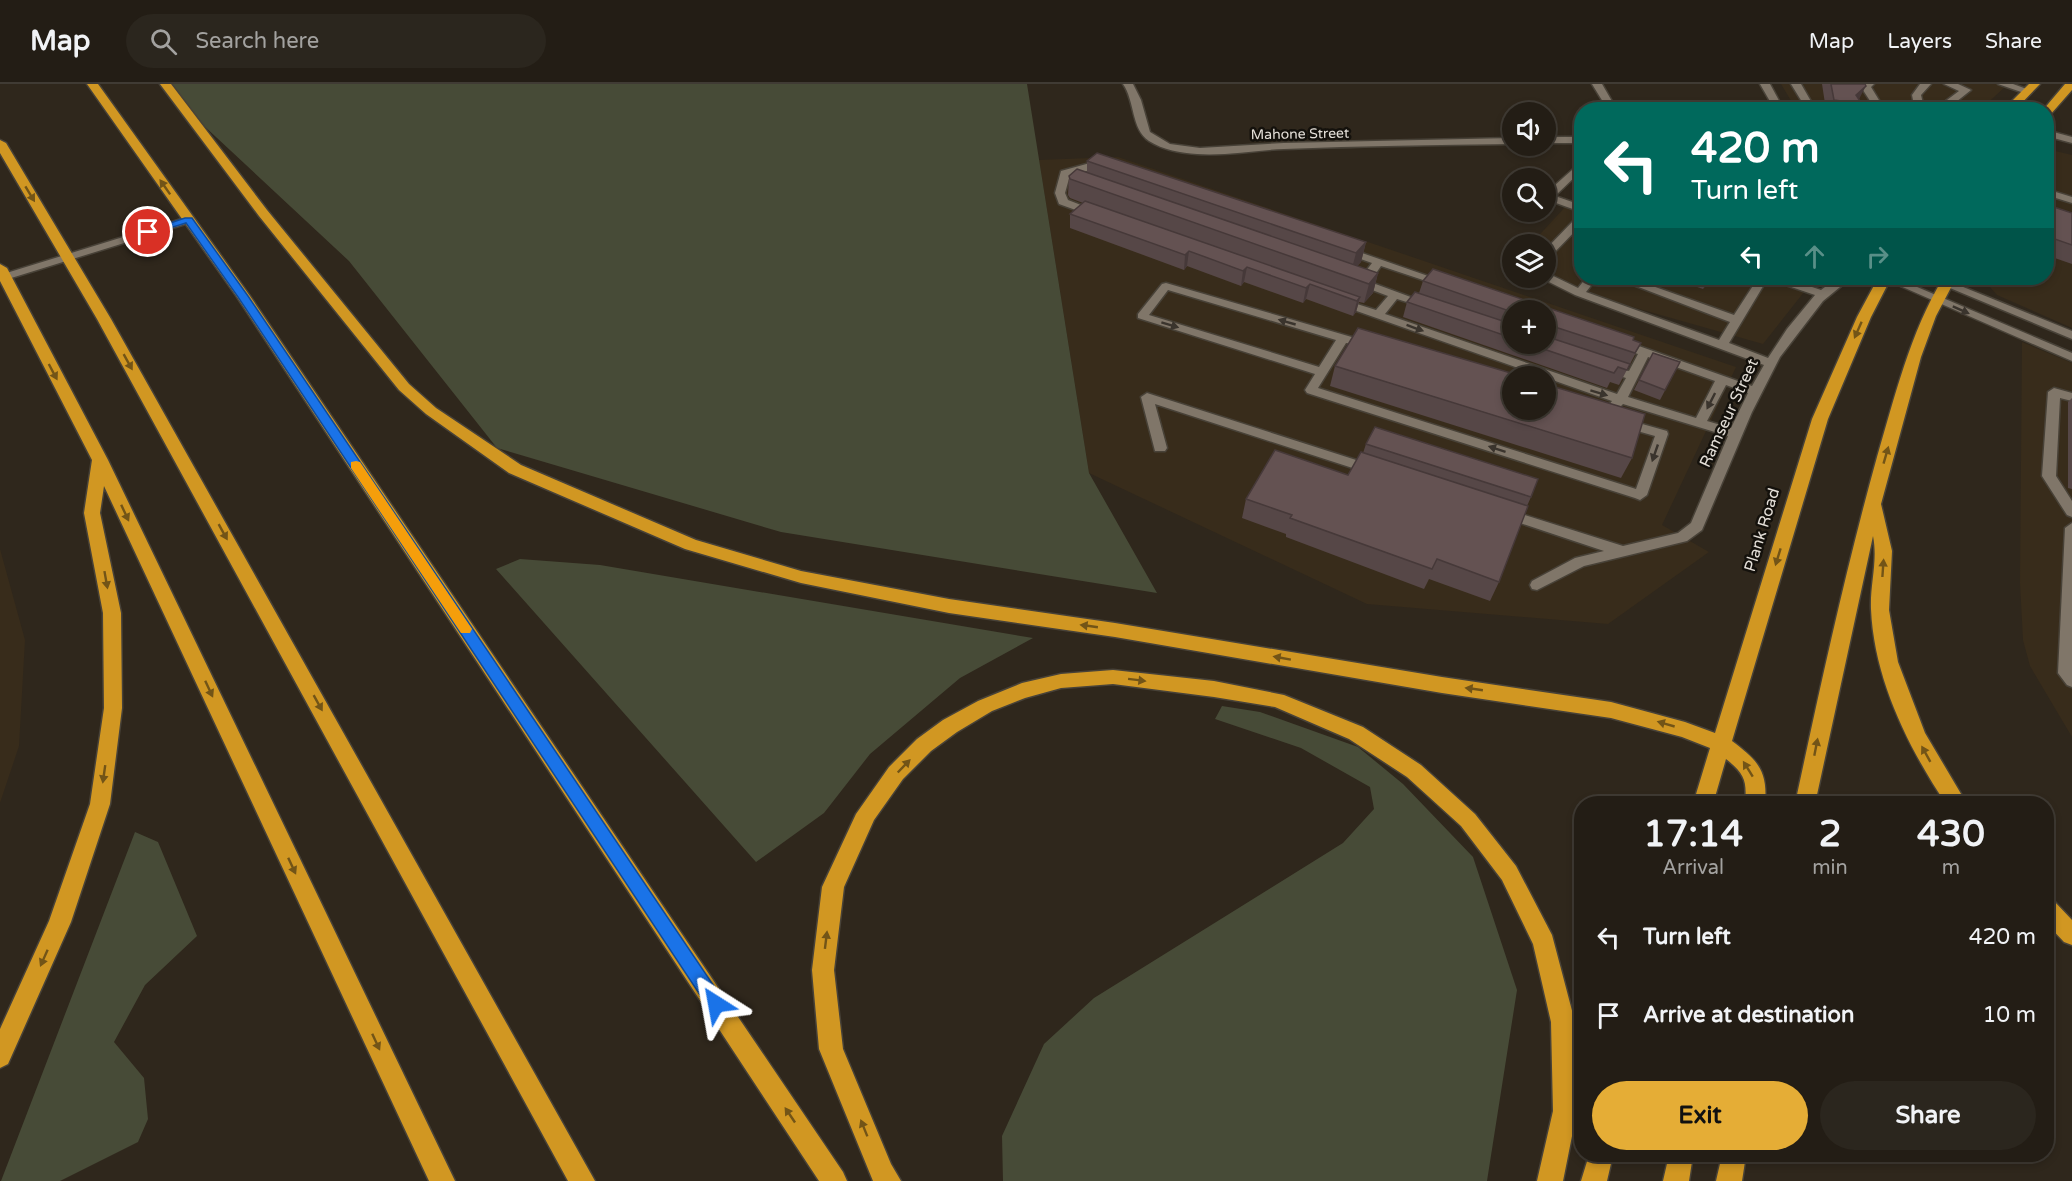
<!DOCTYPE html>
<meta charset="utf-8">
<style>
:root{--surface:#231d15;--page:#2b261e;--text:#f1f3f6;--muted:#a3a2a0;--line:#403b34;--accent:#e5ad36}
body{margin:0;font-family:"Varela Round",sans-serif;background:var(--page);color:var(--text);height:100vh;display:flex;flex-direction:column;font-size:22px;white-space:nowrap}
*{box-sizing:border-box;margin:0}
p{font-size:20px;color:var(--muted)}
.icon{flex:none;width:33px;height:33px;fill:none;stroke:currentColor;stroke-width:2;stroke-linecap:round;stroke-linejoin:round}
.map{position:relative;flex:1;overflow:hidden}
.drawer{position:absolute;left:1574px;top:712px;width:480px;height:366px;display:flex;flex-direction:column;background:var(--surface);border-radius:24px;box-shadow:0 3px 9px #0003,0 0 0 2px var(--line)}
.drawer>*{flex:none}
.hud{position:absolute;left:1574px;top:18px;width:480px;height:183px;border-radius:24px;box-shadow:0 3px 9px #0003,0 0 0 2px var(--line);background:#00695c;color:#fff;overflow:hidden}
.buttons{position:absolute;left:1502px;top:18px;display:grid;gap:12px}
.buttons a{display:grid;place-items:center;width:54px;height:54px;border-radius:50%;background:var(--surface);box-shadow:0 3px 9px #0003,0 0 0 2px var(--line);font-size:30px}
.pin{position:absolute;display:grid;place-items:center;width:51px;height:51px;color:#fff;margin:-26px;border:3px solid #fff;border-radius:50%;box-shadow:0 2px 6px #0007}
.me{position:absolute;width:66px;margin:-33px;rotate:326deg;stroke-linejoin:round;filter:drop-shadow(0 0 4px #0008)}
.turn{display:flex;align-items:center;gap:21px;height:126px;padding:0 18px;font-size:27px}
.turn .icon{width:78px;height:78px;stroke-width:2.5}
.turn b{display:block;font-size:42px;line-height:51px}
.lanes{display:flex;align-items:center;height:57px;padding:0 18px;background:#0003;justify-content:center;gap:30px;direction:ltr}
.lanes .off{opacity:.35}
.eta{display:flex;justify-content:space-evenly;align-items:center;height:102px;text-align:center}
.eta b{font-size:36px;font-weight:700;line-height:42px}
.primary-button{display:flex;gap:12px;margin-top:auto;padding:12px 18px}
.primary-button a{flex:1;height:69px;border-radius:36px;background:var(--accent);color:#111;font-size:24px;font-weight:700;line-height:69px;text-align:center}
.primary-button a+a{background:var(--page);color:var(--text)}
ul{padding:0;list-style:none}
li{display:flex;align-items:center;gap:18px;height:78px;padding:0 18px}
li div{flex:1}
li b{display:block;font-size:22px}
li em{font-style:normal}
header{display:flex;align-items:center;gap:36px;box-sizing:border-box;height:84px;padding:0 30px;background:var(--surface);border-bottom:2px solid var(--line)}
header strong{font-size:28px}
nav{display:flex;gap:33px;margin-inline-start:auto;font-size:21px}
.search{width:420px;height:54px;background:var(--page);display:flex;align-items:center;gap:15px;box-sizing:border-box;padding:0 21px;border-radius:33px;color:var(--muted);font-size:22px}
.map>svg:first-child{display:block}
.built{fill:#382c1b;fill-rule:evenodd}
.green{fill:#474b37}
.lines{fill:none;stroke-linecap:round;stroke-linejoin:round}
.minor-casing{stroke:#484238;stroke-width:3}
.highway-casing{stroke:#484238;stroke-width:3}
.minor{fill:#807669;fill-rule:evenodd}
.highway{fill:#d19722;fill-rule:evenodd}
.wall{fill:#564747;fill-rule:evenodd}
.shaded-wall{fill:#463939}
.building{fill:#645252;stroke:#463939;stroke-width:1.5}
.oneway{fill:#725417}
.oneway2{fill:#3a342d}
.route{fill:#1a73e8;stroke:#114b97;stroke-width:1.5}
.slow{fill:#f59e0b}
.labels{text-anchor:middle;dominant-baseline:central;stroke-width:5;stroke-linejoin:round;paint-order:stroke}
.far-street-label{font-size:14px;fill:#e4dfd8;stroke:#14110c}
.street-label{font-size:16px;fill:#e4dfd8;stroke:#14110c}
</style>
<header>
<strong>Map</strong>
<div class="search"><svg class="icon" aria-label="search" viewBox="0 0 24 24"><circle cx="10" cy="10" r="6"/><path d="M15 15l6 6"/></svg>Search here</div>
<nav><a>Map</a><a>Layers</a><a>Share</a></nav>
</header>
<div class="map">
<svg width="2072" height="1097" viewBox="0 0 2072 1097">
<rect width="100%" height="100%" fill="#2f271c"/>
<!-- built -->
<path class="built" d="M 1781,0 L 2008,0 L 1980,26 L 1796,25 Z
M 2047,65 L 2072,71 L 2072,244 L 1997,211 L 1982,194 L 2046,194 Z
M 1118,73 L 1736,283 L 1662,441 L 1709,468 L 1608,540 L 1367,520 L 1089,389 L 1039,76 ZM 1512,226 L 1545,226 L 1545,260 L 1512,260 ZM 1512,292 L 1545,292 L 1545,326 L 1512,326 Z
M 1579,108 L 1581,109 L 1581,194 L 1815,194 L 1763,260 L 1530,194 L 1545,194 L 1545,160 L 1531,160 Z
M 2022,258 L 2072,279 L 2072,653 L 2030,582 L 2023,556 L 2020,499 Z
M 0,465 L 25,556 L 19,662 L 0,719 Z"/>
<!-- green -->
<path class="green" d="M 167,0 L 1027,0 L 1089,389 L 1157,509 L 781,448 L 497,364 L 349,177 L 202,40 Z
M 520,475 L 600,481 L 1033,554 L 960,594 L 870,670 L 824,729 L 756,778 L 496,485 Z
M 1222,622 L 1260,628 L 1358,663 L 1403,700 L 1473,773 L 1517,906 L 1487,1097 L 1003,1097 L 1002,1052 L 1044,960 L 1094,914 L 1343,759 L 1374,725 L 1370,703 L 1301,664 L 1215,635 Z
M 135,748 L 158,758 L 197,852 L 145,901 L 114,958 L 144,994 L 148,1035 L 138,1058 L 60,1097 L 1,1097 Z"/>
<g class="lines">
<!-- minor casing -->
<g class="minor-casing">
<path id="minor" d="M 1123,0 L 1133,0 L 1141,16 L 1150,48 L 1170,60 L 1200,64 L 1284,59 L 1512,54 L 1512,60 C 1436,61 1360,62 1284,65 C 1255,66 1226,72 1197,70 C 1181,69 1163,66 1149,57 C 1131,45 1135,17 1123,0 Z
M 1592,0 L 1602,0 L 1617,26 L 1608,26 Z
M 1760,0 L 1770,0 L 1784,26 L 1775,26 Z
M 1791,0 L 1801,0 L 1816,26 L 1807,26 Z
M 1864,0 L 1874,0 L 1871,3 L 1885,26 L 1876,26 L 1861,3 Z
M 1920,0 L 1931,0 L 1921,11 L 1924,24 L 1939,22 L 1959,7 L 1944,0 L 1958,0 L 1971,6 L 1946,26 L 1915,26 L 1912,11 Z
M 1998,0 L 2013,0 L 2032,7 L 2027,10 Z
M 2046,46 L 2072,53 L 2072,59 L 2046,52 Z
M 1545,53 L 1581,53 L 1581,59 L 1545,59 Z
M 1581,78 L 1581,87 L 1555,112 L 1581,121 L 1581,128 L 1545,115 L 1545,110 Z
M 1090,79 L 1111,85 C 1105,89 1085,84 1070,91 L 1065,109 L 1068,116 L 1099,128 L 1100,130 L 1095,133 L 1059,120 L 1055,109 L 1061,87 Z
M 2046,105 L 2072,113 L 2072,119 L 2046,111 Z
M 1581,132 L 1581,141 L 1549,174 L 1545,175 L 1545,166 L 1577,133 Z
M 188,133 L 193,136 L 192,138 L 8,195 L 0,195 L 0,191 Z
M 1342,162 L 1451,200 L 1449,202 L 1441,202 L 1381,182 L 1370,198 L 1435,222 L 1429,225 L 1397,215 L 1385,230 L 1617,310 L 1626,294 L 1604,287 L 1602,284 L 1608,280 L 1629,287 L 1638,270 L 1615,262 L 1613,259 L 1619,255 L 1752,302 L 1764,281 L 1575,211 L 1541,194 L 1545,194 L 1545,188 L 1578,204 L 1586,194 L 1597,194 L 1586,208 L 1719,256 L 1730,238 L 1615,194 L 1630,194 L 1734,231 L 1758,194 L 1768,194 L 1729,259 L 1768,274 L 1787,245 L 1815,211 L 1771,196 L 1770,194 L 1785,194 L 1821,206 L 1837,194 L 1851,194 L 1823,217 L 1780,273 L 1752,328 L 1702,446 L 1687,457 L 1584,482 L 1537,506 L 1532,505 L 1530,501 L 1532,497 L 1575,474 L 1604,467 L 1499,432 L 1497,429 L 1499,426 L 1509,426 L 1623,462 L 1678,449 L 1691,439 L 1728,352 L 1623,320 L 1618,325 L 1610,325 L 1608,322 L 1612,317 L 1334,219 L 1334,215 L 1338,214 L 1376,226 L 1388,212 L 1359,201 L 1357,199 L 1372,179 L 1338,167 L 1337,165 ZM 1648,273 L 1715,297 L 1696,334 L 1628,313 ZM 1726,301 L 1748,309 L 1731,344 L 1707,337 Z
M 1882,194 L 1896,194 L 2072,269 L 2072,277 Z
M 1926,194 L 1941,194 L 2072,247 L 2072,255 Z
M 1166,199 L 1355,254 L 1355,260 L 1346,259 L 1318,304 L 1636,405 L 1655,352 L 1616,341 L 1615,338 L 1621,334 L 1667,347 L 1668,350 L 1647,411 L 1640,416 L 1635,414 L 1307,309 L 1305,306 L 1315,290 L 1138,234 L 1138,230 L 1162,200 ZM 1168,206 L 1336,256 L 1319,283 L 1149,231 Z
M 2054,304 L 2072,309 L 2072,317 L 2060,314 L 2056,392 L 2072,417 L 2072,433 L 2067,431 L 2042,392 L 2048,308 Z
M 1147,309 L 1378,383 L 1380,386 L 1373,391 L 1368,389 L 1155,320 L 1167,364 L 1165,367 L 1155,367 L 1141,313 Z
M 2072,439 L 2072,603 L 2067,601 L 2058,589 L 2065,444 Z"/>
</g>
<!-- highway casing -->
<g class="highway-casing">
<path id="highway" d="M 87,0 L 98,0 L 250,212 L 843,1088 L 847,1097 L 819,1097 L 237,213 Z
M 160,0 L 171,0 L 267,126 L 409,300 L 436,324 L 521,381 L 696,456 L 801,487 L 949,515 L 1115,539 L 1442,593 L 1611,618 L 1685,638 L 1715,649 L 1812,335 L 1857,233 L 1878,194 L 1891,194 L 1871,233 L 1828,335 L 1732,657 C 1757,676 1768,686 1765,720 L 1745,720 C 1747,697 1745,690 1726,675 L 1713,720 L 1693,720 L 1710,664 L 1682,653 L 1611,634 L 1442,609 L 1115,553 L 949,529 L 801,499 L 685,465 L 509,389 L 426,330 L 399,306 L 259,132 Z
M 2029,0 L 2040,0 L 2015,26 L 2003,26 Z
M 2065,0 L 2072,0 L 2072,6 L 2050,31 L 2046,32 L 2046,26 L 2043,26 Z
M 0,56 L 6,59 L 111,235 L 595,1097 L 568,1097 L 97,235 L 0,69 Z
M 0,180 L 7,184 L 108,376 L 455,1097 L 429,1097 L 104,402 L 100,429 L 121,529 L 122,624 L 110,720 L 71,838 L 8,980 L 0,984 L 0,945 L 49,837 L 90,720 L 104,624 L 103,529 L 84,429 L 92,376 L 0,197 Z
M 1943,194 L 1956,194 L 1936,232 L 1921,273 L 1881,420 L 1892,467 L 1889,526 L 1898,578 L 1925,649 L 1967,720 L 1946,720 C 1908,663 1874,595 1871,525 C 1870,500 1878,477 1873,452 L 1815,720 L 1795,720 C 1820,604 1845,488 1877,373 C 1895,312 1910,249 1943,194 Z
M 1113,586 L 1214,597 L 1284,611 L 1363,643 L 1421,681 L 1475,730 L 1516,782 L 1552,851 L 1575,938 L 1577,1027 L 1563,1097 L 1537,1097 L 1553,1027 L 1551,938 L 1533,860 L 1502,796 L 1461,742 L 1407,693 L 1349,655 L 1275,623 L 1214,613 L 1113,600 L 1061,604 L 1025,614 L 992,627 L 957,648 L 931,667 L 903,695 L 874,736 L 844,803 L 834,886 L 843,965 L 891,1080 L 901,1097 L 873,1097 L 819,965 L 812,886 L 822,803 L 856,730 L 889,683 L 917,655 L 943,636 L 978,617 L 1022,599 L 1061,590 Z
M 2046,814 L 2054,817 L 2072,836 L 2072,861 L 2064,858 L 2046,839 Z
M 1589,1071 L 1613,1071 L 1607,1097 L 1581,1097 Z
M 1669,1071 L 1693,1071 L 1689,1097 L 1663,1097 Z
M 1722,1071 L 1746,1071 L 1742,1097 L 1716,1097 Z"/>
</g>
<!-- minor -->
<use href="#minor" class="minor"/>
<!-- highway -->
<use href="#highway" class="highway"/>
</g>
<!-- wall -->
<path class="wall" d="M 1822,0 L 1865,0 L 1859,15 L 1862,20 L 1859,26 L 1826,26 Z
M 1087,77 L 1366,158 L 1361,178 L 1357,182 L 1378,189 L 1373,209 L 1364,219 L 1359,218 L 1356,228 L 1353,232 L 1306,215 L 1303,219 L 1244,198 L 1241,202 L 1187,182 L 1184,186 L 1070,144 L 1070,130 L 1083,119 L 1070,114 L 1068,111 L 1069,92 L 1087,89 Z
M 2054,123 L 2072,129 L 2072,180 L 2046,171 L 2046,134 Z
M 1433,185 L 1634,253 L 1633,256 L 1641,259 L 1619,301 L 1610,298 L 1607,304 L 1403,233 L 1407,218 L 1415,208 L 1419,209 L 1423,197 ZM 1512,226 L 1545,226 L 1545,260 L 1512,260 Z
M 1671,194 L 1712,194 L 1703,205 Z
M 1653,269 L 1680,278 L 1660,316 L 1634,306 Z
M 1335,282 L 1632,374 L 1621,394 L 1330,302 Z
M 2072,314 L 2072,405 L 2068,404 L 2068,318 Z
M 1366,360 L 1531,413 L 1527,422 L 1499,498 L 1490,517 L 1429,495 L 1424,505 L 1286,453 L 1286,450 L 1242,434 L 1246,415 L 1348,391 L 1363,369 Z"/>
<!-- shaded-wall -->
<path class="shaded-wall" d="M 1866,2 L 1859,15 L 1856,11 Z
M 1366,158 L 1361,178 L 1351,188 L 1356,169 Z
M 1189,167 L 1187,182 L 1184,186 L 1185,171 Z
M 1247,183 L 1244,198 L 1241,202 L 1243,187 Z
M 1378,189 L 1373,209 L 1364,219 L 1369,200 Z
M 1710,194 L 1712,194 L 1703,205 Z
M 1310,200 L 1306,215 L 1303,219 L 1306,204 Z
M 1360,213 L 1356,228 L 1353,232 L 1357,217 Z"/>
<!-- building -->
<path class="building" d="M 1831,0 L 1865,0 L 1866,2 L 1856,11 L 1862,20 L 1834,16 Z
M 1097,69 L 1366,158 L 1356,169 L 1087,77 Z
M 1077,85 L 1378,189 L 1369,200 L 1070,95 L 1069,92 Z
M 1085,117 L 1360,213 L 1357,217 L 1310,200 L 1306,204 L 1247,183 L 1243,187 L 1189,167 L 1185,171 L 1070,130 Z
M 2054,123 L 2072,129 L 2072,161 L 2046,152 L 2046,137 Z
M 1433,185 L 1634,253 L 1633,256 L 1641,259 L 1635,269 L 1552,242 L 1545,243 L 1545,226 L 1512,226 L 1512,228 L 1423,197 Z
M 1415,208 L 1512,240 L 1512,254 L 1407,218 Z
M 1358,244 L 1521,292 L 1512,292 L 1512,326 L 1545,326 L 1545,300 L 1645,330 L 1632,374 L 1335,282 Z
M 1545,252 L 1630,280 L 1627,286 L 1618,283 L 1614,289 L 1529,260 L 1545,260 Z
M 1653,269 L 1680,278 L 1665,306 L 1639,296 Z
M 1375,343 L 1538,395 L 1531,413 L 1366,360 Z
M 1275,366 L 1348,391 L 1361,368 L 1528,422 L 1499,498 L 1437,475 L 1432,485 L 1290,434 L 1292,431 L 1246,415 Z"/>
<!-- one-way arrows -->
<defs><path id="oneway-solid" d="M-6-.8H1V-3.2L6.5 0L1 3.2V.8H-6Z" transform="scale(1.5)"/></defs>
<g class="oneway">
<use href="#oneway-solid" transform="translate(165 103) rotate(-125)"/>
<use href="#oneway-solid" transform="translate(30 110) rotate(59)"/>
<use href="#oneway-solid" transform="translate(1858 246) rotate(114)"/>
<use href="#oneway-solid" transform="translate(128 278) rotate(61)"/>
<use href="#oneway-solid" transform="translate(53 288) rotate(62)"/>
<use href="#oneway-solid" transform="translate(1886 371) rotate(-74)"/>
<use href="#oneway-solid" transform="translate(125 429) rotate(65)"/>
<use href="#oneway-solid" transform="translate(223 448) rotate(61)"/>
<use href="#oneway-solid" transform="translate(1778 473) rotate(107)"/>
<use href="#oneway-solid" transform="translate(1883 484) rotate(-86)"/>
<use href="#oneway-solid" transform="translate(106 496) rotate(80)"/>
<use href="#oneway-solid" transform="translate(1089 542) rotate(-172)"/>
<use href="#oneway-solid" transform="translate(1282 574) rotate(-170)"/>
<use href="#oneway-solid" transform="translate(1137 596) rotate(7)"/>
<use href="#oneway-solid" transform="translate(209 605) rotate(65)"/>
<use href="#oneway-solid" transform="translate(1474 605) rotate(-172)"/>
<use href="#oneway-solid" transform="translate(318 619) rotate(61)"/>
<use href="#oneway-solid" transform="translate(1666 640) rotate(-164)"/>
<use href="#oneway-solid" transform="translate(1816 663) rotate(-79)"/>
<use href="#oneway-solid" transform="translate(1926 670) rotate(-119)"/>
<use href="#oneway-solid" transform="translate(904 682) rotate(-46)"/>
<use href="#oneway-solid" transform="translate(1748 685) rotate(-122)"/>
<use href="#oneway-solid" transform="translate(104 690) rotate(98)"/>
<use href="#oneway-solid" transform="translate(292 782) rotate(65)"/>
<use href="#oneway-solid" transform="translate(826 856) rotate(-83)"/>
<use href="#oneway-solid" transform="translate(44 874) rotate(114)"/>
<use href="#oneway-solid" transform="translate(376 958) rotate(65)"/>
<use href="#oneway-solid" transform="translate(790 1031) rotate(-124)"/>
<use href="#oneway-solid" transform="translate(864 1044) rotate(-112)"/>
</g>
<g class="oneway2">
<use href="#oneway-solid" transform="translate(1961 226) rotate(24)"/>
<use href="#oneway-solid" transform="translate(1287 238) rotate(-164)"/>
<use href="#oneway-solid" transform="translate(1170 241) rotate(17)"/>
<use href="#oneway-solid" transform="translate(1415 244) rotate(20)"/>
<use href="#oneway-solid" transform="translate(1599 309) rotate(17)"/>
<use href="#oneway-solid" transform="translate(1711 317) rotate(117)"/>
<use href="#oneway-solid" transform="translate(1497 365) rotate(-162)"/>
<use href="#oneway-solid" transform="translate(1655 369) rotate(109)"/>
</g>
<!-- route -->
<path class="route" d="M 185,134 L 192,134 L 248,212 L 722,914 L 724,920 L 722,926 L 716,929 L 710,926 L 238,213 L 186,139 L 148,151 L 143,148 Z"/>
<!-- slow -->
<path class="slow" d="M 356,377 L 360,378 L 470,542 L 472,545 L 470,549 L 461,549 L 351,384 L 351,378 Z"/>
<g class="labels">
<!-- far-street labels -->
<g class="far-street-label">
<text transform="translate(1300 50) rotate(-1)">Mahone Street</text>
</g>
<!-- street labels -->
<g class="street-label">
<text transform="translate(1729 329) rotate(-65)">Ramseur Street</text>
<text transform="translate(1762 446) rotate(-73)">Plank Road</text>
</g>
</g>
</svg>
<div class="buttons">
<a><svg class="icon" aria-label="sound" viewBox="0 0 24 24"><path d="M4 9h4l5-4v14l-5-4H4zM17 9q2 3 0 6"/></svg></a>
<a><svg class="icon" aria-label="search" viewBox="0 0 24 24"><circle cx="10" cy="10" r="6"/><path d="M15 15l6 6"/></svg></a>
<a><svg class="icon" aria-label="layers" viewBox="0 0 24 24"><path d="M12 4l9 5-9 5-9-5zM3 14l9 5 9-5"/></svg></a>
<a>+</a>
<a>−</a>
</div>
<div class="pin" style="left:148px;top:148px;background:#d93025"><svg class="icon" aria-label="arrive" viewBox="0 0 24 24"><path d="M6 21V4h12l-3 4 3 4H6"/></svg></div>
<svg class="me" style="left:716px;top:920px" viewBox="-20 -20 40 40"><path d="M0-17L14 15 0 8-14 15z" fill="#1a73e8" stroke="#fff" stroke-width="4"/></svg>
<div class="hud">
<div class="turn"><svg class="icon" aria-label="left" viewBox="0 0 24 24"><path d="M17 20v-9H6M10 6l-5 5 5 5"/></svg><div><b>420 m</b>Turn left</div></div>
<div class="lanes"><svg class="icon" aria-label="left" viewBox="0 0 24 24"><path d="M17 20v-9H6M10 6l-5 5 5 5"/></svg><svg class="icon off" aria-label="ahead" viewBox="0 0 24 24"><path d="M12 20V5M6 11l6-6 6 6"/></svg><svg class="icon off" aria-label="right" viewBox="0 0 24 24"><path d="M7 20v-9h11M14 6l5 5-5 5"/></svg></div>
</div>
<section class="drawer">
<div class="eta">
<div><b>17:14</b><p>Arrival</p></div>
<div><b>2</b><p>min</p></div>
<div><b>430</b><p>m</p></div>
</div>
<ul>
<li><svg class="icon" aria-label="left" viewBox="0 0 24 24"><path d="M17 20v-9H6M10 6l-5 5 5 5"/></svg><div><b>Turn left</b></div><em>420 m</em></li>
<li><svg class="icon" aria-label="arrive" viewBox="0 0 24 24"><path d="M6 21V4h12l-3 4 3 4H6"/></svg><div><b>Arrive at destination</b></div><em>10 m</em></li>
</ul>
<div class="primary-button"><a>Exit</a><a>Share</a></div>
</section>
</div>
